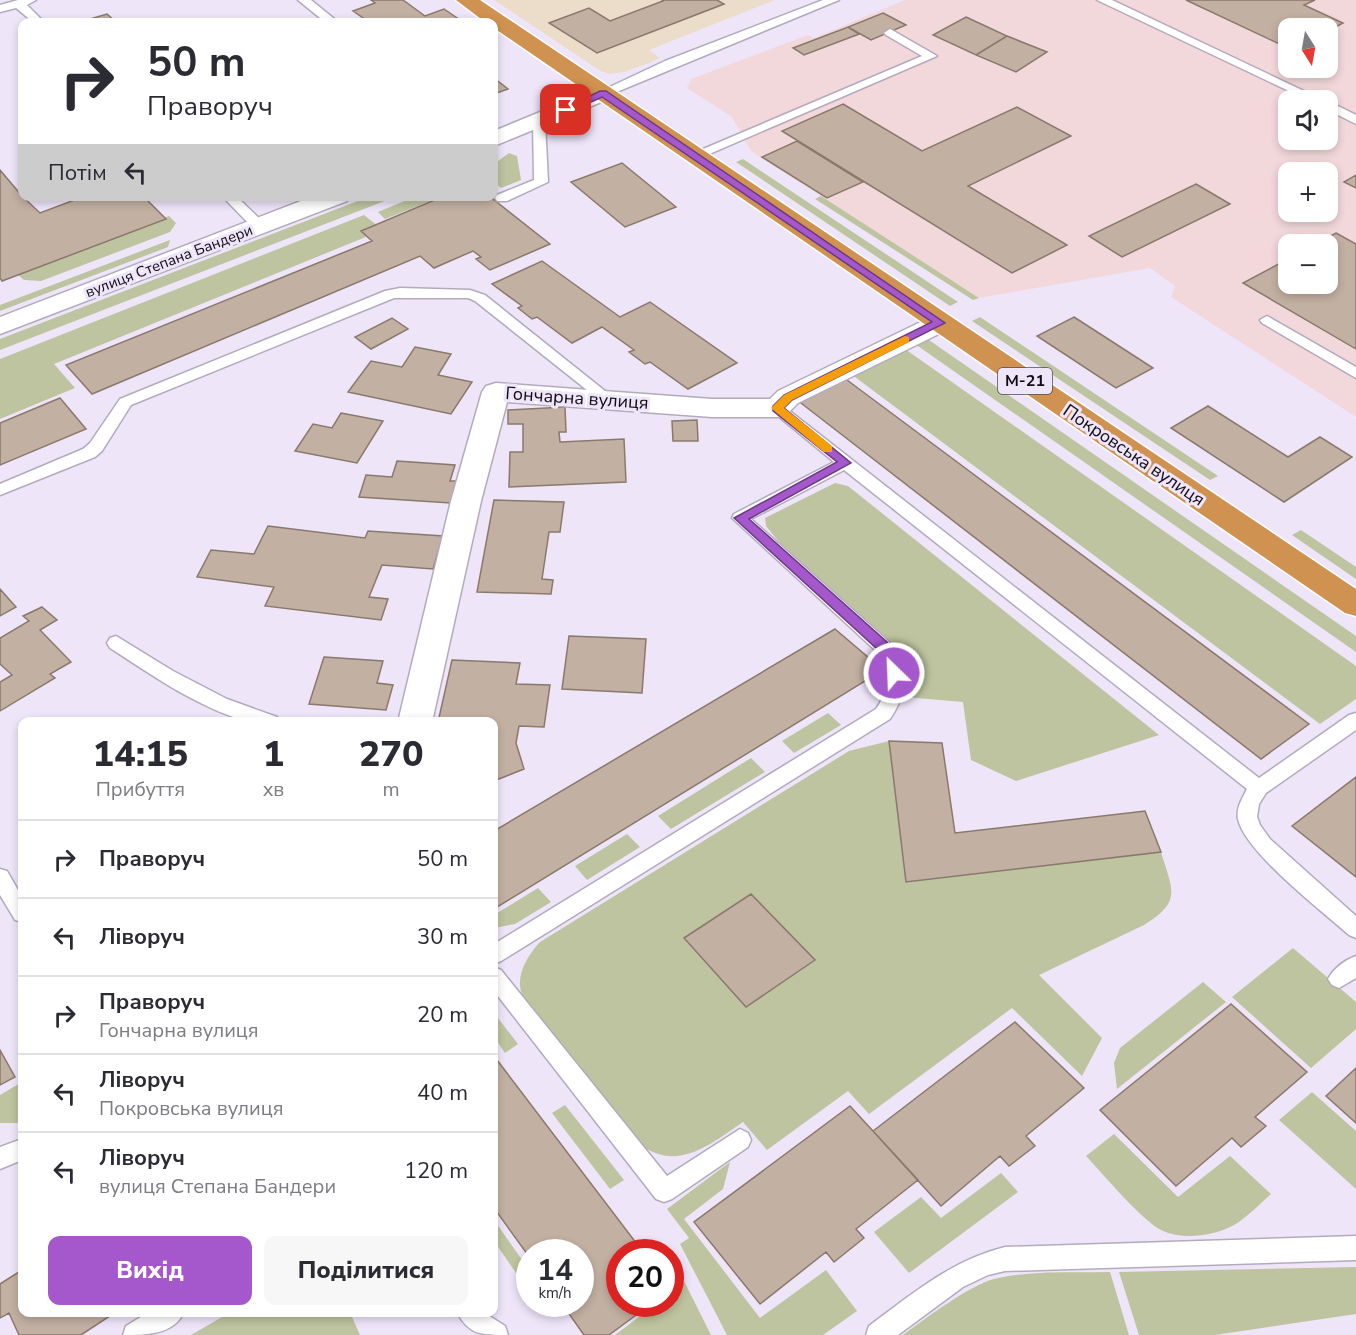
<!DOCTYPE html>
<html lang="uk">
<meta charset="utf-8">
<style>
:root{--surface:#fff;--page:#f7f7f7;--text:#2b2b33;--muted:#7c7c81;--line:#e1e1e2;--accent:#a458cb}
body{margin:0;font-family:"Nunito Sans",sans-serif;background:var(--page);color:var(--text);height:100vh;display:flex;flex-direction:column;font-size:22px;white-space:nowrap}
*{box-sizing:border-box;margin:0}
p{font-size:20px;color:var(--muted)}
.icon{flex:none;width:33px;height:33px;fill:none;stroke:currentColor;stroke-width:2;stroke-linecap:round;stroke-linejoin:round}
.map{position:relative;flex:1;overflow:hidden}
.drawer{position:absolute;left:18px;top:717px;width:480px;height:600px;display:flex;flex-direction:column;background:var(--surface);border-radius:12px;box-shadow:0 3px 9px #0003}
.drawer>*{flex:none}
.hud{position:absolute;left:18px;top:18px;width:480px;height:183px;border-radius:12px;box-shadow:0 3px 9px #0003;background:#fff;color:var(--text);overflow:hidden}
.needle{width:39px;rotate:169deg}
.tools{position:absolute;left:1278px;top:18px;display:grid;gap:12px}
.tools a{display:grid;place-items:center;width:60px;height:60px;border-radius:12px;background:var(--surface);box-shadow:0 3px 9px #0003;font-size:30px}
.speed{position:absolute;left:516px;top:1239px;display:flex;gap:12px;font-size:30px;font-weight:700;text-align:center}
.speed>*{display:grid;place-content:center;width:78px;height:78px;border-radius:50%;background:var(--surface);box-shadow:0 3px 9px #0003;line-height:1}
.speed small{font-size:15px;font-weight:400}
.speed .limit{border:9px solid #d22;background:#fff;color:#111}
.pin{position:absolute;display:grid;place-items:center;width:51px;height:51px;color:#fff;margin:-26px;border-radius:12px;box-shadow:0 3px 9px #0006}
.me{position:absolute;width:66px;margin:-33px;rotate:336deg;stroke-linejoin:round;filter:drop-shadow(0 0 4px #0008)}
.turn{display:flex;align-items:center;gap:21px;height:126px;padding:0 30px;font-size:27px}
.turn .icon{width:78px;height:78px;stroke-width:2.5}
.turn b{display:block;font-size:42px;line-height:51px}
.then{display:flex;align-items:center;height:57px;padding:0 30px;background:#0003;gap:12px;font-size:22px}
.eta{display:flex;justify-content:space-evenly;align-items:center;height:102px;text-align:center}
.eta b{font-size:36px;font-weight:800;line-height:42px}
.primary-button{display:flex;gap:12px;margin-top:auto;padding:12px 30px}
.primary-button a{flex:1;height:69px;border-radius:12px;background:var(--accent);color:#fff;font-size:24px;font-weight:800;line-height:69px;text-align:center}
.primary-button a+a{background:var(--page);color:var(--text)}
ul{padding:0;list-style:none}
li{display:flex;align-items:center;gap:18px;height:78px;padding:0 30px;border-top:2px solid var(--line)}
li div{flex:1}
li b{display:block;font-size:22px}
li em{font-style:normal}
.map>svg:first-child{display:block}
.commercial{fill:#ecddca}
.industrial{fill:#f3d8db;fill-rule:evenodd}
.green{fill:#bec49f}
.building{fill:#c2b0a2;stroke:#89796c;stroke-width:1.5}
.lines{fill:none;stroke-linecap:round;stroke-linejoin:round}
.service-casing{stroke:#b3aabd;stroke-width:3}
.minor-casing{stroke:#b3aabd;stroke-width:3}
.trunk-casing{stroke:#fff;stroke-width:3}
.service{fill:#fff;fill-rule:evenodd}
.minor{fill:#fff;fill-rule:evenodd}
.trunk{fill:#d09250;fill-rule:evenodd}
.route{fill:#a458cb;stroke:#6b3984;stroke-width:1.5}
.slow{fill:#f59e0b}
.labels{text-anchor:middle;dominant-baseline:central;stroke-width:6;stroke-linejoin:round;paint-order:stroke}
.far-street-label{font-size:15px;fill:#0f0c13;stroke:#eee5f9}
.shield{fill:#eee5f9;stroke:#524d58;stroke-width:1.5}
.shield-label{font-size:16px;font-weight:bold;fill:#0f0c13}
.street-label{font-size:18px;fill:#0f0c13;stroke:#eee5f9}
</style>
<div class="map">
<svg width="1356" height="1335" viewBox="0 0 1356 1335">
<rect width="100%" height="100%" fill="#eee5f9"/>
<!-- commercial -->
<path class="commercial" d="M 494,0 L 775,0 L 649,50 L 660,58 L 649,63 L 624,72 L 609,74 L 599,70 Z"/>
<!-- industrial -->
<path class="industrial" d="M 905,0 L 1356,0 L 1356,417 L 1171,297 L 1175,286 L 1150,268 L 979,298 L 751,151 L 732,117 L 687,88 L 691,79 L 808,35 L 814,38 ZM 1288,28 L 1328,28 L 1328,68 L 1288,68 ZM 1288,100 L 1328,100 L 1328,140 L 1288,140 ZM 1288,172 L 1328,172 L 1328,212 L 1288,212 ZM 1288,244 L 1328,244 L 1328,284 L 1288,284 Z"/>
<!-- green -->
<path class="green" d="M 509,153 L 517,156 L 521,180 L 501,188 L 494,182 L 494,164 Z
M 743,159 L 958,302 L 950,306 L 736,162 Z
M 821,196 L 979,298 L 973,300 L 815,199 Z
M 368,197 L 395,197 L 0,350 L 0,339 Z
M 414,197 L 440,197 L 385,219 L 378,212 Z
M 364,215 L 383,230 L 54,364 L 75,388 L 0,419 L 0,359 Z
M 169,216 L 176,223 L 170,232 L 41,281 L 24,280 L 16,273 Z
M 170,240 L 168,247 L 0,311 L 0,305 Z
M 980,317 L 1218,476 L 1210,480 L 972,321 Z
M 926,338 L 1356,636 L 1356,652 L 915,344 Z
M 905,349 L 1356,666 L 1356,699 L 1320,724 L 851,374 Z
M 835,483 L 848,486 L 1159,735 L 1016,781 L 971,760 L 963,702 L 905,697 L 902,670 L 890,645 L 778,541 L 766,526 L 765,518 Z
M 1301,530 L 1356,567 L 1356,579 L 1292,535 Z
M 828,713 L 841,725 L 794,753 L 782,741 Z
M 889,741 L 906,882 L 1161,852 C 1172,890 1183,901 1144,925 L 1039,975 L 1102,1038 L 1082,1076 L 1012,1008 L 869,1114 L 848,1091 L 767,1150 L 743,1122 C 709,1145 676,1174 637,1142 L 522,995 C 515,976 527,956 540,942 L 849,751 Z
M 751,758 L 765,772 L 671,829 L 658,816 Z
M 627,834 L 640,847 L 587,880 L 575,866 Z
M 538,888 L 551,902 L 515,924 L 494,928 L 494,915 Z
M 1293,948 L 1356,1002 L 1356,1029 L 1311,1068 L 1232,997 Z
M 1203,982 L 1226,1002 L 1117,1089 L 1114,1063 L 1120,1048 Z
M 494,1013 L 518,1044 L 505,1053 L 494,1037 Z
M 22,1082 L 22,1123 L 0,1123 L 0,1095 Z
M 1312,1092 L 1356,1131 L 1356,1189 L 1279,1120 Z
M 565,1105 L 624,1180 L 610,1189 L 552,1113 Z
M 1114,1134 L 1178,1197 L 1230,1156 L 1271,1194 C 1261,1203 1250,1214 1239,1222 C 1220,1235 1185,1241 1163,1231 C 1144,1223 1102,1173 1086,1156 Z
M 730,1162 L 723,1189 L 684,1219 L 760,1318 L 826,1270 L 857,1311 L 823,1335 L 727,1335 L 680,1244 L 689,1238 L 667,1209 Z
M 1001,1173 L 1018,1192 L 909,1273 L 874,1232 L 921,1197 L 941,1218 Z
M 494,1220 L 529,1270 L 529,1288 L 527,1289 L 494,1241 Z
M 671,1255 L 711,1335 L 615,1335 L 656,1304 L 670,1304 L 671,1293 L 676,1288 L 671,1280 Z
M 1356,1267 L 1356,1314 L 1215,1335 L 1139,1335 L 1119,1272 Z
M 1110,1272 L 1129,1335 L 903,1335 C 925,1319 968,1286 994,1279 C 1031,1270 1072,1273 1110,1272 Z
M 229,1313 L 360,1313 L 352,1317 L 360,1335 L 191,1335 Z"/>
<!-- building -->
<path class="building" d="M 371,0 L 403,0 L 425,16 L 444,9 L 463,22 L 369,22 L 353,11 L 375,3 Z
M 662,0 L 717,0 L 724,4 L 597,53 L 549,23 L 589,8 L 610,21 L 663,1 Z
M 1186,0 L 1315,0 L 1304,5 L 1343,23 L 1328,31 L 1328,28 L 1288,28 L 1288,48 Z
M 883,13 L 906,25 L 871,40 L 848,27 Z
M 107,14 L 116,22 L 80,22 Z
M 966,17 L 1007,36 L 976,55 L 933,35 Z
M 848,27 L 859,34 L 804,55 L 793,48 Z
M 1007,36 L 1047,52 L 1016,72 L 976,55 Z
M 494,78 L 508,89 L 494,94 Z
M 843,104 L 922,151 L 1017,107 L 1071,136 L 968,186 L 1067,245 L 1012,273 L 782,131 Z
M 797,141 L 863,182 L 827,198 L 762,157 Z
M 622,163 L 676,207 L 625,227 L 571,182 Z
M 0,170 L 22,196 L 40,213 L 85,196 L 143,196 L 166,219 L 2,281 L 0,278 Z
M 1356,175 L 1356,188 L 1344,182 Z
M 1196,184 L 1230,204 L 1122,257 L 1089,236 Z
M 444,196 L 489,196 L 550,244 L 490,270 L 476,259 L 481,257 L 473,251 L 434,268 L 420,256 L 92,394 L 66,365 L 372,241 L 361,231 Z
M 1336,233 L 1356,244 L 1356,349 L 1243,283 L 1288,259 L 1288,284 L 1328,284 L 1328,244 L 1315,244 Z
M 542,261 L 620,317 L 650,302 L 737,363 L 688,389 L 650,362 L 645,364 L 629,352 L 634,350 L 602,327 L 572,343 L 537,317 L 532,319 L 518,308 L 522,306 L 492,284 Z
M 1074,317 L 1153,368 L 1116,388 L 1037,336 Z
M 392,318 L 408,329 L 371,349 L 355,337 Z
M 415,347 L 451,354 L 438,375 L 472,382 L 451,414 L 348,392 L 371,361 L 402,367 Z
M 843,377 L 1309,724 L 1261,759 L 797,400 Z
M 60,398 L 86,429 L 0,465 L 0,423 Z
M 1208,406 L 1288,457 L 1320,437 L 1352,457 L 1284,502 L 1171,428 Z
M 565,407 L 566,432 L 559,432 L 560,442 L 624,439 L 626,482 L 509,487 L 510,452 L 523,452 L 523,424 L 508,424 L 508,410 Z
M 341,413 L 383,421 L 357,463 L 295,451 L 313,424 L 332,428 Z
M 697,420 L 698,441 L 673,441 L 672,421 Z
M 397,461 L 455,465 L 450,481 L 457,481 L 451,503 L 359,497 L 366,475 L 392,477 Z
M 494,500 L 564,502 L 560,532 L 549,532 L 542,579 L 553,580 L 551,594 L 477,592 Z
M 268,526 L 365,538 L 368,531 L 443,536 L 433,569 L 382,565 L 369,597 L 388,599 L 381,620 L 265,606 L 274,587 L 197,577 L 211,550 L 254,554 Z
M 0,589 L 16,607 L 0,616 Z
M 42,607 L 57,620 L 40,630 L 71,662 L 50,674 L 55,678 L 0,711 L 0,682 L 12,675 L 0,664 L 0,638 L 29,621 L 23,616 Z
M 835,629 L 883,670 L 494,909 L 494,831 Z
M 569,636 L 646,639 L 642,693 L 562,689 Z
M 324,657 L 383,661 L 377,683 L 393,685 L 386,710 L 309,704 Z
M 452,660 L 520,663 L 516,684 L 550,685 L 544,727 L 519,726 L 516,743 L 524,769 L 494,781 L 494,722 L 438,722 Z
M 889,741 L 942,743 L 955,833 L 1145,811 L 1161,852 L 906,882 Z
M 1356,777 L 1356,877 L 1292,826 Z
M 751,894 L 815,960 L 746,1007 L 684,938 Z
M 1231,1004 L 1307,1072 L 1255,1117 L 1266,1126 L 1241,1147 L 1232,1138 L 1176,1186 L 1100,1110 Z
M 1015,1022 L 1084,1088 L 1026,1136 L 1035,1146 L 1009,1166 L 1000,1156 L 941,1206 L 873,1131 Z
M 0,1050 L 15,1077 L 0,1085 Z
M 494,1056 L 643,1252 L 620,1252 L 620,1304 L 651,1304 L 609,1335 L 584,1335 L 562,1304 L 580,1304 L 580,1252 L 530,1252 L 530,1258 L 494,1208 Z
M 1356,1068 L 1356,1123 L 1326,1096 Z
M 850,1106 L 918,1180 L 856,1229 L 864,1238 L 834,1262 L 826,1252 L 760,1304 L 694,1222 Z
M 22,1270 L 22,1312 L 116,1312 L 81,1335 L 19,1335 L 9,1313 L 0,1318 L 0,1284 Z"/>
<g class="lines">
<!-- service casing -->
<g class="service-casing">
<path id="service" d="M 18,0 L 36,0 L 27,5 L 44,22 L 33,22 L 16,8 L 0,12 L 0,5 Z
M 298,0 L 311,0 L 338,22 L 325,22 Z
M 823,0 L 839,0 L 607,96 L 599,96 L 597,93 L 665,61 Z
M 1097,0 L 1112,0 L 1323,100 L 1308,100 Z
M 890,29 L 937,56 L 700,158 L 695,159 L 689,155 L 922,56 L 886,35 L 884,33 Z
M 1328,101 L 1356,115 L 1356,124 L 1328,110 Z
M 539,117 L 545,121 L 548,182 L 507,201 L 497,201 L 495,198 L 497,195 L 534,180 L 533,121 Z
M 222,196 L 236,196 L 264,223 L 266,226 L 264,229 L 254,229 Z
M 400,288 L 470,290 L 485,295 L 615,399 L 612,402 L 602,402 L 475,301 L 468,298 L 394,298 L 131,405 L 102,451 L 95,457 L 0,495 L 0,484 L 83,449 L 90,443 L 120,399 L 385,291 Z
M 1267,316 L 1356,367 L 1356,378 L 1262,323 L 1260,320 Z
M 777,403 L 782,405 L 1259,778 L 1349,715 L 1356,713 L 1356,730 L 1266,793 L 1259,804 L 1257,817 L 1260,825 L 1270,839 L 1356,916 L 1356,938 L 1349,935 C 1322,911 1245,852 1238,819 C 1236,808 1242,799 1247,789 L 844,470 L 751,519 L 888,641 C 907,672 910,689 890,719 L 501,961 L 494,964 L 494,944 L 876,709 C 890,690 887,670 876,651 L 732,518 L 734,514 L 834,462 L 772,411 L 769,408 Z
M 116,636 L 173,671 L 227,699 L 277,717 L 279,722 C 269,722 256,723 246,721 C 197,707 152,675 110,648 L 107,643 L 110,638 Z
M 0,869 L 7,871 L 22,897 L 22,922 L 15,920 L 0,895 Z
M 1356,956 L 1356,978 L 1339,988 L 1332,985 L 1328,979 C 1334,968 1345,960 1356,956 Z
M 494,967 L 501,970 L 667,1176 L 740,1129 L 748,1133 L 751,1140 L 748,1147 L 672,1199 L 664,1202 L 656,1199 L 494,991 Z
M 22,1139 L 22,1160 L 0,1169 L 0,1147 Z
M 1356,1236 L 1356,1260 L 1005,1271 L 988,1275 L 963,1287 L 898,1335 L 866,1335 L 869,1326 C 912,1294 952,1260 1005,1247 Z
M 149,1312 L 184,1312 C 174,1335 145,1335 123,1335 L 126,1326 Z
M 457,1312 L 483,1312 L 505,1326 L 508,1335 C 481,1335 469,1335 457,1312 Z"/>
</g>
<!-- minor casing -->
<g class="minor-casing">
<path id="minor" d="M 603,86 L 611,88 L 614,93 L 611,98 L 494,146 L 494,131 Z
M 314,196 L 350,196 L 347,201 L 0,334 L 0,317 Z
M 940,315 L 949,317 L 953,323 L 949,329 L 798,403 L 787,414 L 777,417 L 712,417 L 507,402 L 481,501 L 432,722 L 398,722 L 451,501 L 482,392 L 486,386 L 496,383 L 712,399 L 770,399 L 778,391 L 931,317 Z"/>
</g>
<!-- trunk casing -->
<g class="trunk-casing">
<path id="trunk" d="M 456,0 L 480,0 L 1356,589 L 1356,616 L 1345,613 L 494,28 L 494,22 L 485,22 Z"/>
</g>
<!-- service -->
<use href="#service" class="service"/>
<!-- minor -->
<use href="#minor" class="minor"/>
<!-- trunk -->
<use href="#trunk" class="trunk"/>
</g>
<!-- route -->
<path class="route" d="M 600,91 L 606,91 L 945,323 L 792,400 L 784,408 L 851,463 L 749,519 L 887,642 L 897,659 L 901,673 L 899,677 L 889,677 L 884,660 L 877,649 L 734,518 L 837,462 L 773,411 L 773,406 L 784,395 L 932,322 L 602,97 L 569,112 L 561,110 Z"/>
<!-- slow -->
<path class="slow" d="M 905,336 L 909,337 L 909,342 L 792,400 L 784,408 L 832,446 L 832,452 L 824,452 L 771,408 L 784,395 Z"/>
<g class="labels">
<!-- far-street labels -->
<g class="far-street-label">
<text transform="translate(169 261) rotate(-21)">вулиця Степана Бандери</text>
</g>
<!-- shield labels -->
<rect class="shield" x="998" y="368" width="54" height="26" rx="4.5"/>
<g class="shield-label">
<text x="1025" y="381">М-21</text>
</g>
<!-- street labels -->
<g class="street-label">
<text transform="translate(577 398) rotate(4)">Гончарна вулиця</text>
<text transform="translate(1134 455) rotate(34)">Покровська вулиця</text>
</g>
</g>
</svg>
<div class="tools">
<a><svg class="needle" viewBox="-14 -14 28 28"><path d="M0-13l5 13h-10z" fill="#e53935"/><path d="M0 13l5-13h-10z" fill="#7c7c81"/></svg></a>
<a><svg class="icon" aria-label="sound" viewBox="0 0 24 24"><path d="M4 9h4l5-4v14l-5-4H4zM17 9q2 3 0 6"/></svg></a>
<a>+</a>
<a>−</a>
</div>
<div class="speed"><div>14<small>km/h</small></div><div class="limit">20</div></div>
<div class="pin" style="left:566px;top:110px;background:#d93025"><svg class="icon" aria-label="arrive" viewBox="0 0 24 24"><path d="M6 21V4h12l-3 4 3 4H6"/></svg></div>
<svg class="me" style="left:894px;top:673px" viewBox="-20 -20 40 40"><circle r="17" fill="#a458cb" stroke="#fff" stroke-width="3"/><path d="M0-11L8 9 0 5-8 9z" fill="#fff"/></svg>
<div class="hud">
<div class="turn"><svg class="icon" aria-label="right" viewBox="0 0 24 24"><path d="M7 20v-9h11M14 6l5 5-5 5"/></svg><div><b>50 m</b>Праворуч</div></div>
<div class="then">Потім<svg class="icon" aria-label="left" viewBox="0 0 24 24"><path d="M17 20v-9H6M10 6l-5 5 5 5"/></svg></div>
</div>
<section class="drawer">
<div class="eta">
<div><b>14:15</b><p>Прибуття</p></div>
<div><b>1</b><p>хв</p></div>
<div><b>270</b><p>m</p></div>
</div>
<ul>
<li><svg class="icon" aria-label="right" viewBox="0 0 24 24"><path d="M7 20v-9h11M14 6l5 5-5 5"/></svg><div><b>Праворуч</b></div><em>50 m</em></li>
<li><svg class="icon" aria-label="left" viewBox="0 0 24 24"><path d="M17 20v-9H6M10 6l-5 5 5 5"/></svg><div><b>Ліворуч</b></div><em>30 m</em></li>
<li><svg class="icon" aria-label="right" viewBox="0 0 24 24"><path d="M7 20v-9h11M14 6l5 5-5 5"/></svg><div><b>Праворуч</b><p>Гончарна вулиця</p></div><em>20 m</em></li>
<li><svg class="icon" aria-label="left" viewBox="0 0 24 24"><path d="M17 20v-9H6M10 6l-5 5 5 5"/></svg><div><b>Ліворуч</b><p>Покровська вулиця</p></div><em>40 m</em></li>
<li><svg class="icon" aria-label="left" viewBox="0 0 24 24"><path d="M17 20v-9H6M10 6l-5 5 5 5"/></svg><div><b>Ліворуч</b><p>вулиця Степана Бандери</p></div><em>120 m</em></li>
</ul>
<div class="primary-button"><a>Вихід</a><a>Поділитися</a></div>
</section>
</div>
